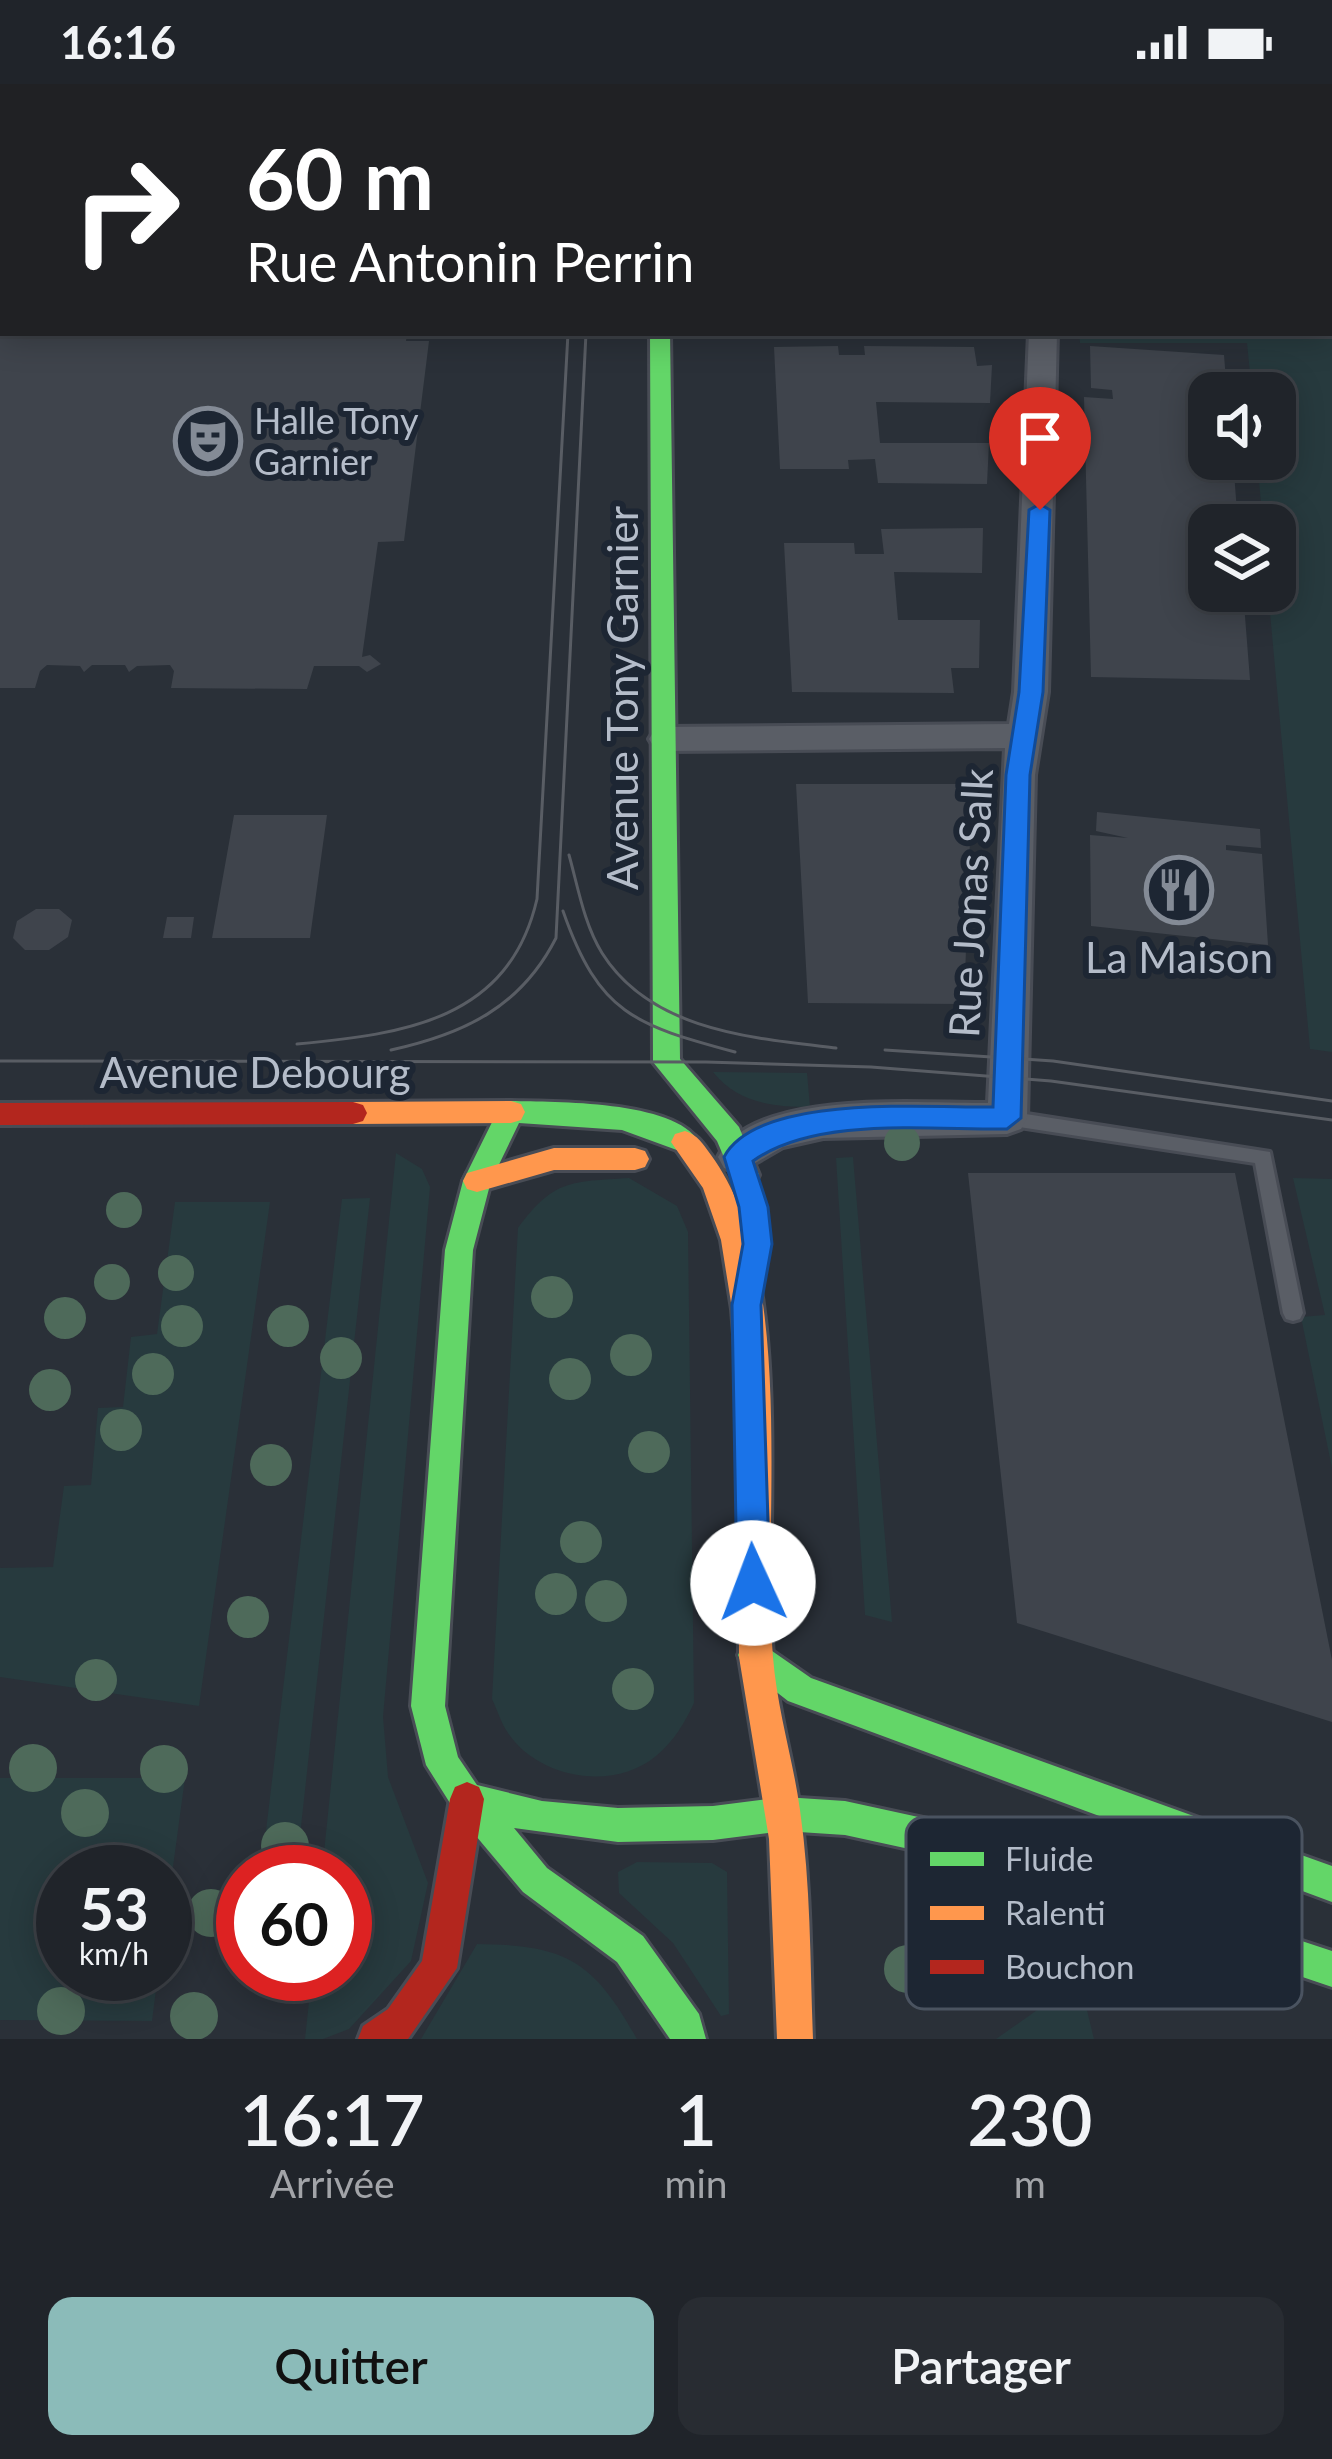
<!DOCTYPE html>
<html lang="fr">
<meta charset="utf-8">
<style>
:root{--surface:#20242a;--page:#282c32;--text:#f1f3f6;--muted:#a2a4a8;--line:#3d4147;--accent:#8bbbb9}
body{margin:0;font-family:Lato,sans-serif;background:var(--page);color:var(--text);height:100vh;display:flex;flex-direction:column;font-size:45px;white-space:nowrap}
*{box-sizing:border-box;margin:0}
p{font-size:39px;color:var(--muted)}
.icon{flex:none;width:66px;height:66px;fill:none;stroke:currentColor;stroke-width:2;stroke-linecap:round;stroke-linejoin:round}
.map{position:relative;height:1955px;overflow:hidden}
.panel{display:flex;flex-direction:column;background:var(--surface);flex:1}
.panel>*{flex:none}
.guide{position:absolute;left:0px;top:0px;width:1332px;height:252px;box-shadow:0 6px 30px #0003,0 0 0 3px var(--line);background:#202124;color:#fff;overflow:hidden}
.tools{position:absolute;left:1188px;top:288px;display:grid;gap:24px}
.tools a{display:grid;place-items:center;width:108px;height:108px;border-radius:24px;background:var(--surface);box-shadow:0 6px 30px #0003,0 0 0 3px var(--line);font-size:60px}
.speed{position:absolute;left:36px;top:1761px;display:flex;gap:24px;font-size:60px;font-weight:700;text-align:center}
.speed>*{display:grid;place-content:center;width:156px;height:156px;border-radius:50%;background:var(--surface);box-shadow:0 6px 30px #0003,0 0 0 3px var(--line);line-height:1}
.speed small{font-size:30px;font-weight:400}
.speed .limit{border:18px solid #d22;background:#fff;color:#111}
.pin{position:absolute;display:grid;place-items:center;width:102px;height:102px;color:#fff;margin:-123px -51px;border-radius:50% 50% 50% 0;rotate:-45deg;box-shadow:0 0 12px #0007}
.pin .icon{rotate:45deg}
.me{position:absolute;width:132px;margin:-66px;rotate:358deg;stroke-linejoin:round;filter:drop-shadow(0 0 9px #0008)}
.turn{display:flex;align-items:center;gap:42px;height:252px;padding:0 48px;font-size:54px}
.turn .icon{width:156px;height:156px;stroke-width:2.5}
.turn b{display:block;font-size:84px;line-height:102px}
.eta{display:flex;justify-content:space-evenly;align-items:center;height:204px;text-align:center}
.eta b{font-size:72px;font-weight:600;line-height:84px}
.action{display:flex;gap:24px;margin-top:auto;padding:24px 48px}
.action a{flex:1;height:138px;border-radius:24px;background:var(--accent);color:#111;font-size:48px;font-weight:600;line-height:138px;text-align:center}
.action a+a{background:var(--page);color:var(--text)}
.status{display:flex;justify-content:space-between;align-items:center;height:84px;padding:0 60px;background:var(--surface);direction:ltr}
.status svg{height:33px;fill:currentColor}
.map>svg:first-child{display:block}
.green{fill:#273a3e}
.building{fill:#3f444c}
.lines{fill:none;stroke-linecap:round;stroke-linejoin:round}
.lane-casing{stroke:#484c55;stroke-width:6}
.street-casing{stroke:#484c55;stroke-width:6}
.fast-casing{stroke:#484c55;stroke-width:6}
.slow-casing{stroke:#484c55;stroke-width:6}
.jam-casing{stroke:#484c55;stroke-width:6}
.lane{fill:#5a5e66;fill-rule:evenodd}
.street{fill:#5a5e66;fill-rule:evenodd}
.fast{fill:#63d668;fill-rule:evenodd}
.slow{fill:#ff974d;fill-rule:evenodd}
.jam{fill:#b3261e;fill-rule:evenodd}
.tram{stroke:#595d64;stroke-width:3}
.tree{fill:#4e6a5a}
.route{fill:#1a73e8;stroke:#114b97;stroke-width:3}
.labels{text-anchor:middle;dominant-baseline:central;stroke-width:12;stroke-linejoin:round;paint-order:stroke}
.far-poi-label{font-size:36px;fill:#b4bcc9;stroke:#1d2633;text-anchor:start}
.street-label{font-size:42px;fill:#b4bcc9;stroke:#1d2633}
.poi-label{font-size:42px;fill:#b4bcc9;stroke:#1d2633}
.key{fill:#1d2633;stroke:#4a5360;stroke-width:3}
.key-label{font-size:33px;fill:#b4bcc9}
</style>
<div class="status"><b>16:16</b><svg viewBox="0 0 49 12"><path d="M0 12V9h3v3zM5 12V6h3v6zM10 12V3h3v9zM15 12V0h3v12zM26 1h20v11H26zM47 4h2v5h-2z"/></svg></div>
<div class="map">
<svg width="1332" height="1955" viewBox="0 0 1332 1955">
<rect width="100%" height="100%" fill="#2a3038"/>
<!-- green -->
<path class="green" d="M 1329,8 L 1332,9 L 1332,968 L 1310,965 L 1268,507 L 1275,507 L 1275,441 L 1263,441 L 1257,375 L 1275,375 L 1275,309 L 1252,309 L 1247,259 L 1080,259 L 1079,249 L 1329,249 Z
M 713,988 L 807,989 L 810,1023 C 773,1023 738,1019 713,988 Z
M 396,1069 L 422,1085 L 430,1103 L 383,1633 L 388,1693 L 428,1799 L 411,1877 L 349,1945 L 323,1955 L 305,1955 L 312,1890 L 345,1890 L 345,1788 L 322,1788 Z
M 853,1073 L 892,1538 L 865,1531 L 836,1074 Z
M 629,1094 L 677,1122 L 688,1148 L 694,1619 C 684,1640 674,1657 656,1672 C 613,1708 538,1694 508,1649 C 501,1639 497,1625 492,1615 L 518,1144 C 554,1095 571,1098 629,1094 Z
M 1293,1094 L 1332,1095 L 1332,1384 L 1301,1233 L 1325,1231 Z
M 370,1114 L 296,1788 L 261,1788 L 342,1115 Z
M 175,1118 L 270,1118 L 199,1622 L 0,1593 L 0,1484 L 53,1483 L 64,1402 L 91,1401 L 98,1324 L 123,1323 L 131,1253 L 157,1250 Z
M 0,1694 L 185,1694 L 165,1842 L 165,1788 L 63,1788 L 63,1890 L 158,1890 L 152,1937 L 0,1936 Z
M 637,1778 L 712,1779 L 727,1788 L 729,1930 L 721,1932 L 673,1859 L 619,1809 L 618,1788 Z
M 477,1860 C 566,1861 593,1876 637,1955 L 421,1955 Z
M 1083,1910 L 1094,1955 L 996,1955 L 1040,1924 Z"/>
<!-- building -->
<path class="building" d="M 0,249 L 407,249 L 406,257 L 429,257 L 404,457 L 378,458 L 362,573 L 370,571 L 381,580 L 367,588 L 359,582 L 314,582 L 307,605 L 171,604 L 174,587 L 170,581 L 137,582 L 129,588 L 125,581 L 92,581 L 84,588 L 80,582 L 47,581 L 40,587 L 35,604 L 0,604 Z
M 838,262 L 839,271 L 865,271 L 864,262 L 974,263 L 977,282 L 992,281 L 990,319 L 876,318 L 880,359 L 989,359 L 987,400 L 878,399 L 875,375 L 848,376 L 849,385 L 780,385 L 774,263 Z
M 1090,262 L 1224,271 L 1227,309 L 1201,312 L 1202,325 L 1209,325 L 1209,375 L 1233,375 L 1238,441 L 1209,441 L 1209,507 L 1243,507 L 1250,596 L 1091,593 L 1084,313 L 1113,315 L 1112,306 L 1091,304 Z
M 983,444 L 982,489 L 894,488 L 898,536 L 980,536 L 979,584 L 951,584 L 954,609 L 792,608 L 784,459 L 854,459 L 855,470 L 884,470 L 881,445 Z
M 796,700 L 972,700 L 964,920 L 808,919 Z
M 1097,728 L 1260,745 L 1261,764 L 1226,761 L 1226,766 L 1262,770 L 1268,861 L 1091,842 L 1090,751 L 1128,754 L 1096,747 Z
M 234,731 L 327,731 L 310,854 L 212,854 Z
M 36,825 L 59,825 L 72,836 L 68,853 L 49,866 L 25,866 L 13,854 L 17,837 Z
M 167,833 L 194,833 L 191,854 L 163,854 Z
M 968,1089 L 1235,1089 L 1332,1576 L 1332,1638 L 1017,1539 Z"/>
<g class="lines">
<!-- lane casing -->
<g class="lane-casing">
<path id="lane" d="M 1007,1027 L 1270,1068 L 1303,1229 L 1300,1235 L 1293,1237 L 1286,1235 L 1283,1229 L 1255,1079 L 1007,1041 L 1001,1039 L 998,1034 L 1001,1029 Z"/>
</g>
<!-- street casing -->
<g class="street-casing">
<path id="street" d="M 990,0 L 1014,0 L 1015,3 L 991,3 Z
M 1305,0 L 1332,0 L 1332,8 L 1329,3 Z
M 1029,249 L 1057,249 L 1048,608 L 1035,691 L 1027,1034 L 1021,1045 L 1007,1050 L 823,1054 L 783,1063 L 738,1089 L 724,1084 L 718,1073 C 753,1004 921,1020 988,1019 L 1005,664 L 666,667 L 654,663 L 649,655 L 654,647 L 666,643 L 1009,640 L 1014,608 Z"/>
</g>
<!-- fast casing -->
<g class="fast-casing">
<path id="fast" d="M 650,249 L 670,249 L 680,975 L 739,1043 L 759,1091 L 755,1099 L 735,1099 L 717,1057 L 653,978 Z
M 511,1017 C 554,1018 675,1016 699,1058 L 695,1066 L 685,1069 L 622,1046 L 519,1039 L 491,1097 L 473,1166 L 445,1622 L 458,1673 L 477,1701 L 542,1717 L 618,1724 L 713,1722 L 784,1713 L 845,1717 L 946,1739 L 1332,1867 L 1332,1903 L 946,1773 L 845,1751 L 784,1747 L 713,1756 L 618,1758 L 514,1744 L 547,1784 L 643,1852 L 699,1930 L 706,1955 L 670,1955 L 617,1878 L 523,1808 L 455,1727 L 426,1681 L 411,1622 L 445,1166 L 463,1097 L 501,1020 Z
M 755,1555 L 811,1594 L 1332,1782 L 1332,1818 L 788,1617 L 743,1582 L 738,1571 L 743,1560 Z"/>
</g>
<!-- slow casing -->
<g class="slow-casing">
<path id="slow" d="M 511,1017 L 521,1020 L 525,1028 L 521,1036 L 511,1039 L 353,1040 L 343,1037 L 339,1029 L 343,1021 L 353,1018 Z
M 685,1047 C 698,1051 703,1060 711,1071 C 798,1189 762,1431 773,1573 C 777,1625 793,1675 800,1726 C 811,1802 810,1879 813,1955 L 777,1955 L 769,1755 L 739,1573 L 738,1301 L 732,1225 L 721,1156 L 703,1104 L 671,1058 L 675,1050 Z
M 554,1064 L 635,1064 L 645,1067 L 649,1075 L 645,1083 L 635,1086 L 554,1086 L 477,1108 L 467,1105 L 463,1097 L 467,1089 Z"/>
</g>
<!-- jam casing -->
<g class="jam-casing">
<path id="jam" d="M 661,0 L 679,0 L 679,3 L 661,3 Z
M 353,1018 L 363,1021 L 367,1029 L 363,1037 L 353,1040 L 0,1041 L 0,1019 Z
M 467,1698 L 479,1703 L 484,1715 L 457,1884 L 408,1955 L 358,1955 L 363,1942 L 388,1925 L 422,1877 L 450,1715 L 455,1703 Z"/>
</g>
<!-- lane -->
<use href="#lane" class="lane"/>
<!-- street -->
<use href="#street" class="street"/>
<!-- fast -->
<use href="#fast" class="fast"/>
<!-- slow -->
<use href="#slow" class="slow"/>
<!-- jam -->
<use href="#jam" class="jam"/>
<!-- tram -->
<path class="tram" d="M 569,771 C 578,803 584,840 602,869 C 651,947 752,954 836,964
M 563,827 C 599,930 635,941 735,968
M 297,960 C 405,950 509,936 537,815 L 568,249
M 391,966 C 464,950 521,923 556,854 L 586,249
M 885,966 L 1053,977 L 1332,1017
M 0,977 L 706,978 L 871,983 L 1051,997 L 1332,1036"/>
</g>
<!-- trees -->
<g class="tree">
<circle cx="902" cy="1059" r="18"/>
<circle cx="124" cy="1126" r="18"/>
<circle cx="176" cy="1189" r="18"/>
<circle cx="112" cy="1198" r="18"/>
<circle cx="552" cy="1213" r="21"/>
<circle cx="65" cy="1234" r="21"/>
<circle cx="182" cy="1242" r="21"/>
<circle cx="288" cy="1242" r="21"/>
<circle cx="631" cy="1271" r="21"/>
<circle cx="341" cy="1274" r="21"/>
<circle cx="153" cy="1290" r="21"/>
<circle cx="570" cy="1295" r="21"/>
<circle cx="50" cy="1306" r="21"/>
<circle cx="121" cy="1346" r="21"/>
<circle cx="649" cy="1368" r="21"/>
<circle cx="271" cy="1381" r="21"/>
<circle cx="581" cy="1458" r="21"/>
<circle cx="556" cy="1510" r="21"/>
<circle cx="606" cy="1517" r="21"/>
<circle cx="248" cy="1533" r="21"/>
<circle cx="96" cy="1596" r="21"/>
<circle cx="633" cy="1605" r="21"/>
<circle cx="33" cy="1684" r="24"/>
<circle cx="164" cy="1685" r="24"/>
<circle cx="85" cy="1729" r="24"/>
<circle cx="285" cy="1762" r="24"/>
<circle cx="211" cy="1829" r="24"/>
<circle cx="908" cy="1885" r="24"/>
<circle cx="61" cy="1927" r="24"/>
<circle cx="194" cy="1932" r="24"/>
</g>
<!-- route -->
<path class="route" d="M 1040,420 L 1050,426 L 1043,608 L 1030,691 L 1021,1034 L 1007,1045 C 930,1046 816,1032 753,1077 L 768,1123 L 772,1160 L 761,1221 L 770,1499 L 765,1510 L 753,1514 L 742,1510 L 737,1499 L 732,1221 L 743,1160 L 739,1123 L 724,1073 C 758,1009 929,1024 993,1023 L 1006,691 L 1019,608 L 1029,426 Z"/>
<!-- icons -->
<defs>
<g id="theatre-ring" transform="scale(3.45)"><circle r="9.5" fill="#1d2633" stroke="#848b96" stroke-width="1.5"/><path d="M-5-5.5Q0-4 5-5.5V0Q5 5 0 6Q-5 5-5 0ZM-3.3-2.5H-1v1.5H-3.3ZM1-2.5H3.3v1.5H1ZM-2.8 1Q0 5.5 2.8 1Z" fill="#848b96"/></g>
<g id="restaurant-ring" transform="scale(3.45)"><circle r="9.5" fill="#1d2633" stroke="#848b96" stroke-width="1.5"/><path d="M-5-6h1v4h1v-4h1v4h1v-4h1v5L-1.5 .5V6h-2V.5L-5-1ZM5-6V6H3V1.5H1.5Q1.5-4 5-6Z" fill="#848b96"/></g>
</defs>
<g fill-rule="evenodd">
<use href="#theatre-ring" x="208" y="357"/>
<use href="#restaurant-ring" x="1179" y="806"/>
</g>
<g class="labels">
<!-- far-poi labels -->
<g class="far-poi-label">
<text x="254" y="336">Halle Tony<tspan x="254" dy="41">Garnier</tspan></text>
</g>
<!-- street labels -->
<g class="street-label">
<text transform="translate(622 614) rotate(-90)">Avenue Tony Garnier</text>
<text transform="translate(970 819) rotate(-87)">Rue Jonas Salk</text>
<text x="255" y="988">Avenue Debourg</text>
</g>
<!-- poi labels -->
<g class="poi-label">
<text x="1179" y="873">La Maison</text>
</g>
</g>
<!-- legend -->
<rect x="906" y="1733" width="396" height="192" rx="18" class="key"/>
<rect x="930" y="1768" width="54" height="14" fill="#63d668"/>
<rect x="930" y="1822" width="54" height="14" fill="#ff974d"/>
<rect x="930" y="1876" width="54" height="14" fill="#b3261e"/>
<g class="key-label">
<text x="1005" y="1787">Fluide</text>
<text x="1005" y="1841">Ralenti</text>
<text x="1005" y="1895">Bouchon</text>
</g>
</svg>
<div class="tools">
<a><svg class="icon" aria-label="sound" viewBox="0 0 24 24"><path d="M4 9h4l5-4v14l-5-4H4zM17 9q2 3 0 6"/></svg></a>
<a><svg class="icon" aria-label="layers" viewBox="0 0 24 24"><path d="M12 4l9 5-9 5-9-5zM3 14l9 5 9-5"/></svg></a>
</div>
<div class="speed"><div>53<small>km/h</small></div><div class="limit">60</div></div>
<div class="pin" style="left:1040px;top:426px;background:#d93025"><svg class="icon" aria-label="arrive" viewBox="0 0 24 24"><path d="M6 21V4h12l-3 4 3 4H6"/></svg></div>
<svg class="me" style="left:753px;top:1499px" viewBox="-20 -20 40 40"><circle r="19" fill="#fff"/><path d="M0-13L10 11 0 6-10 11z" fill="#1a73e8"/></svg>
<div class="guide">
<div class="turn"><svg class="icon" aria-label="right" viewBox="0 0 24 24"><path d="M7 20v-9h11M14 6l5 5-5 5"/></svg><div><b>60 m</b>Rue Antonin Perrin</div></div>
</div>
</div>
<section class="panel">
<div class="eta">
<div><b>16:17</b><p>Arrivée</p></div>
<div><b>1</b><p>min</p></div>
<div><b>230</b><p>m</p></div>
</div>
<div class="action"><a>Quitter</a><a>Partager</a></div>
</section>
